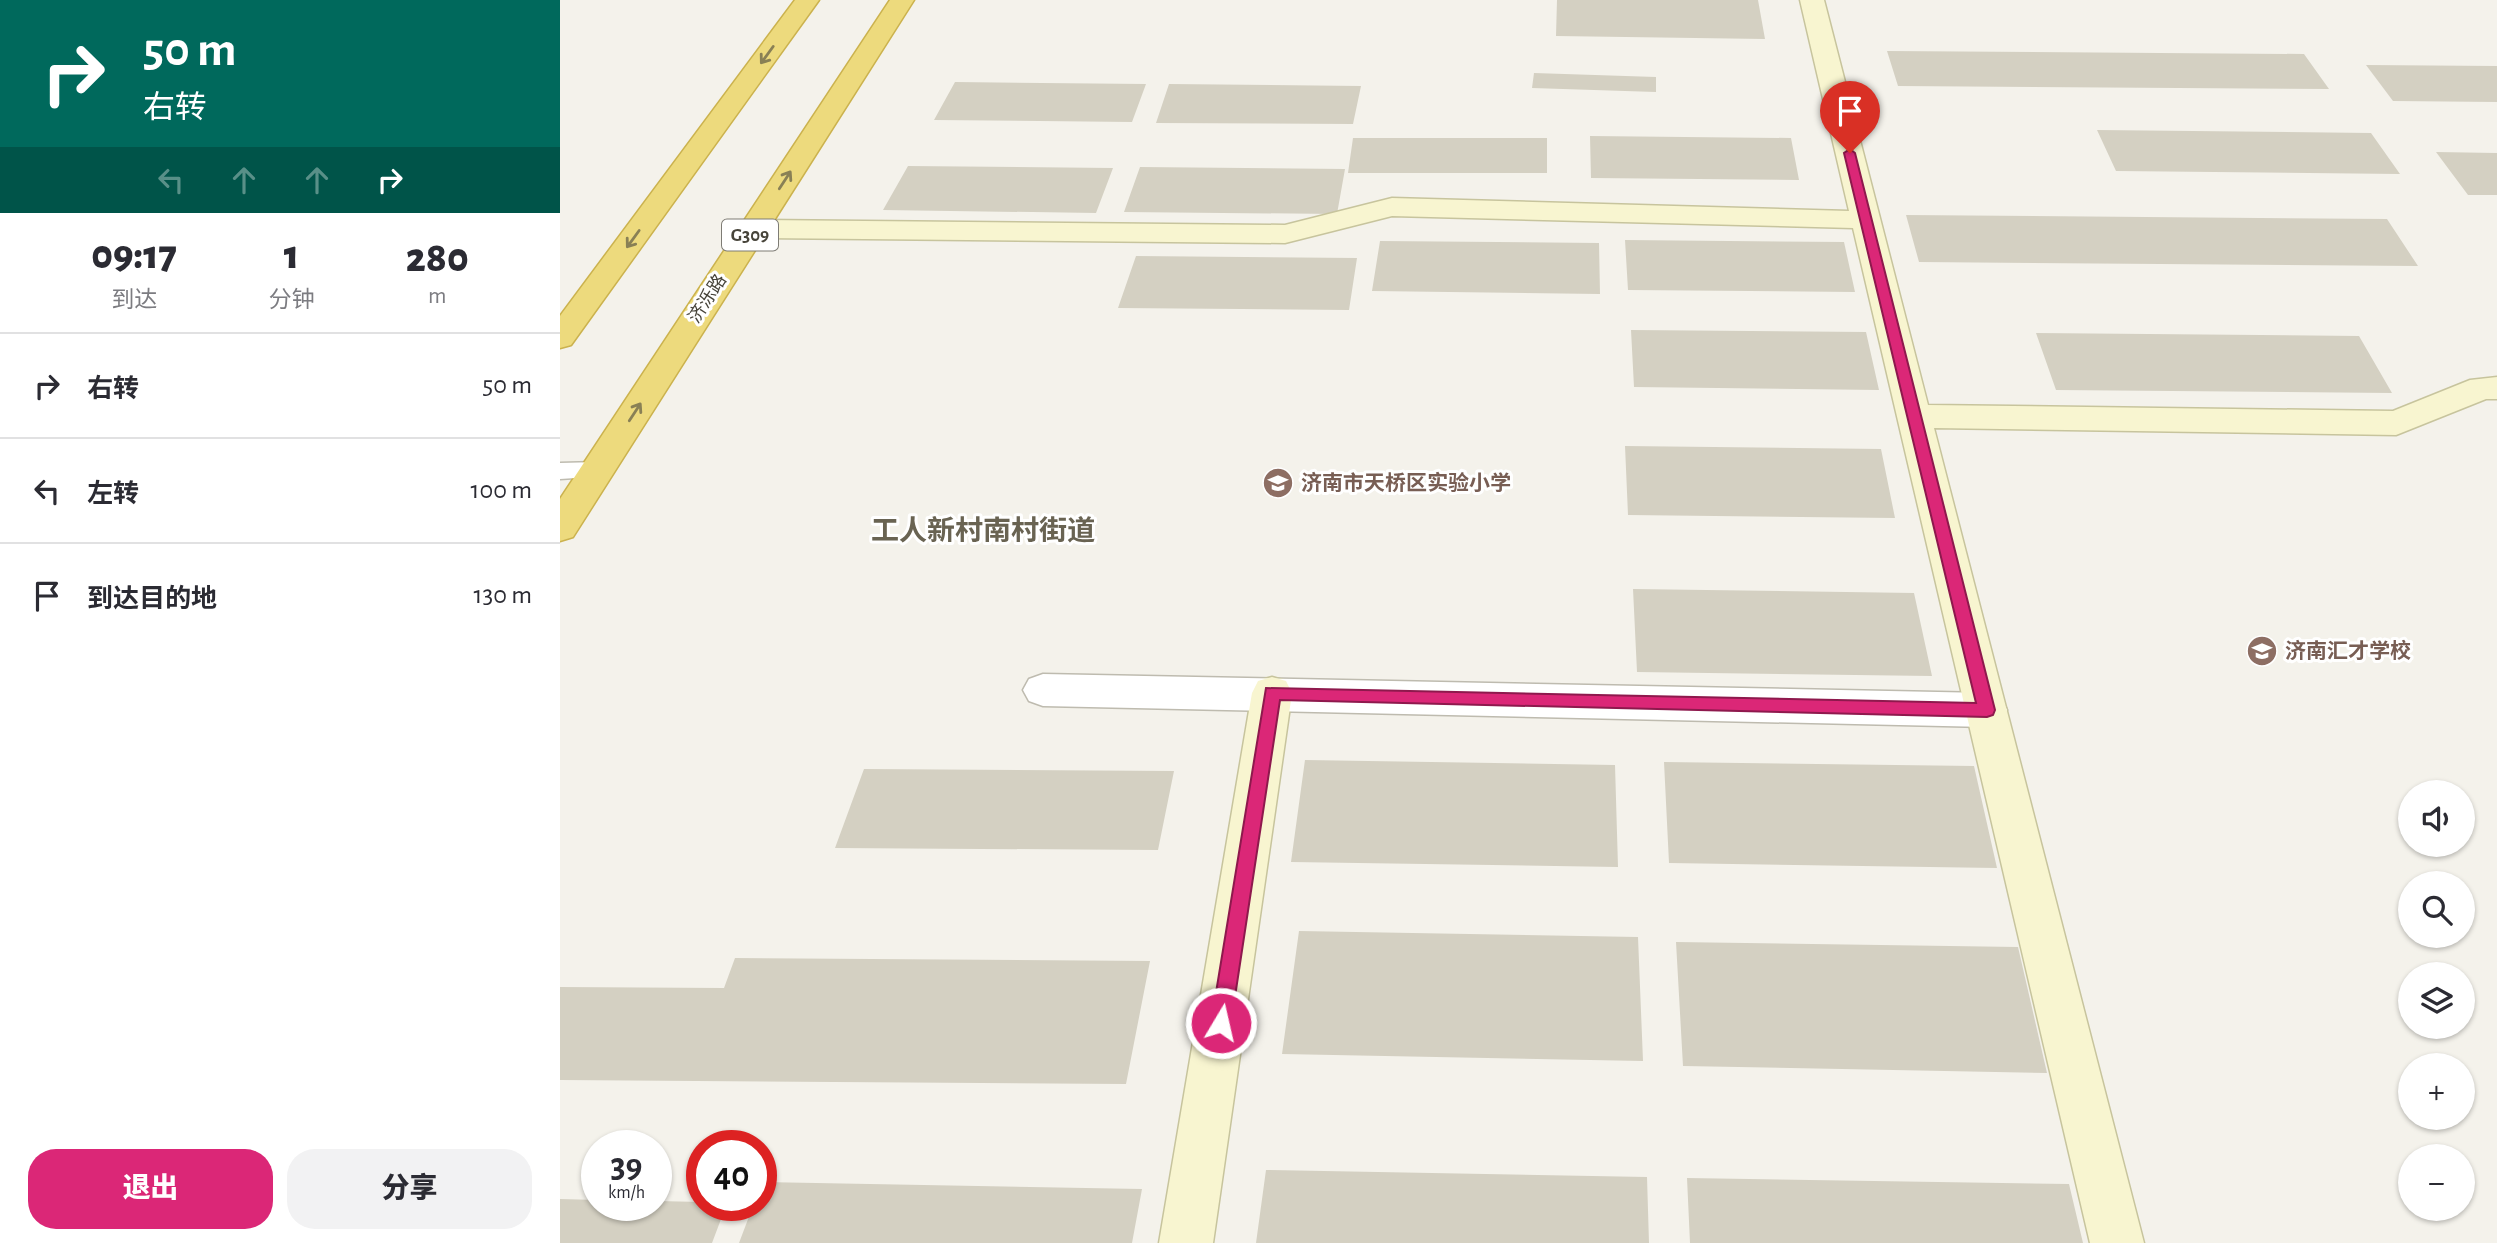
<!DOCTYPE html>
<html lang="zh">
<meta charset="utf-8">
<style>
:root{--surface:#fff;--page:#f2f2f3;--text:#2b2b33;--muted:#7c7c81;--line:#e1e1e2;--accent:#db2777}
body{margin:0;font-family:"Alegreya Sans","Noto Sans SC",sans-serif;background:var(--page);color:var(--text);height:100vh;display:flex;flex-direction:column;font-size:26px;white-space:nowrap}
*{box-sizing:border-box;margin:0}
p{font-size:23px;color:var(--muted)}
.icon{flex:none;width:38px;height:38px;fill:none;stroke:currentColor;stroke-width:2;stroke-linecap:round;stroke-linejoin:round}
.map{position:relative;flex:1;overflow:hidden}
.sheet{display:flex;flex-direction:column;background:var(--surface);width:560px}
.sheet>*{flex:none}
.hud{background:#00695c;color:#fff;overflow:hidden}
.controls{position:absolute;left:1838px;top:780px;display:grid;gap:14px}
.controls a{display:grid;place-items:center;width:77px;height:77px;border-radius:50%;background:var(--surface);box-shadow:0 2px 5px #0004;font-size:35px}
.speed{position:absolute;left:21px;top:1130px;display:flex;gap:14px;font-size:35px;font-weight:700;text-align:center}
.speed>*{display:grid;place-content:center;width:91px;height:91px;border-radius:50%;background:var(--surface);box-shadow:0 2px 5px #0004;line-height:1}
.speed small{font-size:18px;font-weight:400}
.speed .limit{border:10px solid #d22;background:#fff;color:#111}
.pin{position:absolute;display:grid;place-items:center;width:60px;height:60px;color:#fff;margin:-72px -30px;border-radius:50% 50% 50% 0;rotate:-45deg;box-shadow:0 0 7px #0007}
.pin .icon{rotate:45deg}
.me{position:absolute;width:77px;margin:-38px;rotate:9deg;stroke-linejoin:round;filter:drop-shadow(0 0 5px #0008)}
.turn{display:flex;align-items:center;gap:24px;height:147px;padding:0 28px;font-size:32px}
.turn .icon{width:91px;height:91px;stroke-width:2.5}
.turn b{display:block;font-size:49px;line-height:60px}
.lanes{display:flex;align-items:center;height:66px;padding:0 28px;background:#0003;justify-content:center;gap:35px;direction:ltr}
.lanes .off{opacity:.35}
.eta{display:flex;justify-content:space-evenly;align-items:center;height:119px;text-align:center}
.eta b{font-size:42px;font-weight:800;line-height:49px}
.cta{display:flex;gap:14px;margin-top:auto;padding:14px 28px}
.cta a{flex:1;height:80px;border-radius:28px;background:var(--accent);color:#fff;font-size:28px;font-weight:800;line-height:80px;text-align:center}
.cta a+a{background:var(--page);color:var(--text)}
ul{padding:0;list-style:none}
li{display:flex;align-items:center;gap:21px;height:105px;padding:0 28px;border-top:2px solid var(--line)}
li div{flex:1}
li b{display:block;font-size:26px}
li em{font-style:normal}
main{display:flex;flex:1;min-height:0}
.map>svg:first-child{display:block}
.building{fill:#d4d0c2}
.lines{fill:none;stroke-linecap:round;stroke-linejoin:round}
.lane-casing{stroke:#bebbaf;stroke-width:3}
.street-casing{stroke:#bebbaf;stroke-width:3}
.secondary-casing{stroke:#c7c49d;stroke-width:3}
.highway-casing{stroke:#cbb24e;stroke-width:3}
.lane{fill:#fff;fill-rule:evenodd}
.street{fill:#fff;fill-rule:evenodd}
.secondary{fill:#f8f5d0;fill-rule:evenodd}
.highway{fill:#edda7d;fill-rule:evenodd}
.oneway{stroke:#898055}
.route{fill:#db2777;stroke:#8e194d;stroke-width:2}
.labels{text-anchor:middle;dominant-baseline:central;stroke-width:6;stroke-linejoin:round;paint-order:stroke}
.far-street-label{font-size:18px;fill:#47443a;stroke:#fff}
.shield{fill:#fff;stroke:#7e7c75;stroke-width:2}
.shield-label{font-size:19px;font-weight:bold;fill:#47443a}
.education-label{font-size:21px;font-weight:bold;fill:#785e54;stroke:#fff;text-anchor:start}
.district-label{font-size:28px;font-weight:bold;fill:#696352;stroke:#fff}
</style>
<main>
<section class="sheet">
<div class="hud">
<div class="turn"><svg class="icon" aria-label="right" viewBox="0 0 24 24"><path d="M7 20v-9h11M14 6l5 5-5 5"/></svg><div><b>50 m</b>右转</div></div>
<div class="lanes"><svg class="icon off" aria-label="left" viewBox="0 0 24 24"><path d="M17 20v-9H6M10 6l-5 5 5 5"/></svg><svg class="icon off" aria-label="ahead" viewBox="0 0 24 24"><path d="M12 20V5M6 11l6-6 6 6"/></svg><svg class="icon off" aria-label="ahead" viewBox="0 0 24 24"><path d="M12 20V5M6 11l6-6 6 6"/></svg><svg class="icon" aria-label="right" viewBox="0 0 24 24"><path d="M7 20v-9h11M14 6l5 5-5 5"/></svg></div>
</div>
<div class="eta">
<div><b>09:17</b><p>到达</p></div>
<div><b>1</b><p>分钟</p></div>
<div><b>280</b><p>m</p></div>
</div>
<ul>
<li><svg class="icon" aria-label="right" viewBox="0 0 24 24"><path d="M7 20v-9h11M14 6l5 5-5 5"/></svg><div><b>右转</b></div><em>50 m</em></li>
<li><svg class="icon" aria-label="left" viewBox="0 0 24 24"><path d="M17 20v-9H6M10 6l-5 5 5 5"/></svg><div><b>左转</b></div><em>100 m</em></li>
<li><svg class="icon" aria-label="arrive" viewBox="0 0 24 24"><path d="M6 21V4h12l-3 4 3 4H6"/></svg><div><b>到达目的地</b></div><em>130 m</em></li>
</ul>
<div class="cta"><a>退出</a><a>分享</a></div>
</section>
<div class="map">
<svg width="1937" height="1243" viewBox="0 0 1937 1243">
<rect width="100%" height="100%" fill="#f4f2eb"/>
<!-- building -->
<path class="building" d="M 997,0 L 1198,0 L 1205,39 L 996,36 Z
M 1327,51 L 1744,54 L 1769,89 L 1338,86 Z
M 1806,65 L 1937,66 L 1937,102 L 1833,101 Z
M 974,73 L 1096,77 L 1096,92 L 972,88 Z
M 395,82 L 586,84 L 572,122 L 374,120 Z
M 609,84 L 801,86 L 793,124 L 596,123 Z
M 1537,130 L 1811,133 L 1840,174 L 1556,171 Z
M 1030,136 L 1231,138 L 1239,180 L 1031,178 Z
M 793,138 L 987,138 L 987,173 L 788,173 Z
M 1876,152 L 1937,153 L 1937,195 L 1908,195 Z
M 348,166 L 553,168 L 536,213 L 323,210 Z
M 580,167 L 785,169 L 777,214 L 564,212 Z
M 1346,215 L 1827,219 L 1858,266 L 1359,262 Z
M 1065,240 L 1284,242 L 1295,292 L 1068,290 Z
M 820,241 L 1039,243 L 1040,294 L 812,291 Z
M 576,256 L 797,258 L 789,310 L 558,308 Z
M 1071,330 L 1306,332 L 1319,390 L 1074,387 Z
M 1476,333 L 1799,336 L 1832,393 L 1496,390 Z
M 1065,446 L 1321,449 L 1335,518 L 1068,515 Z
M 1073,589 L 1354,593 L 1372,676 L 1077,672 Z
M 745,760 L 1055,765 L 1058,867 L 731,862 Z
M 1104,762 L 1414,766 L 1437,868 L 1109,863 Z
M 304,769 L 614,771 L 598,850 L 275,848 Z
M 739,931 L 1078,937 L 1083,1061 L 722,1054 Z
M 1116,942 L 1458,947 L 1487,1073 L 1123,1066 Z
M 175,958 L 590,961 L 566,1084 L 0,1080 L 0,987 L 164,988 Z
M 706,1170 L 1087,1177 L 1089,1243 L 696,1243 Z
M 1127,1178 L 1509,1184 L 1523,1243 L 1130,1243 Z
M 202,1182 L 582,1189 L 572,1243 L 179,1243 L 193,1206 L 201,1206 Z
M 0,1199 L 37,1200 L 37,1206 L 96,1206 L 96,1201 L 142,1202 L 142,1206 L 166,1206 L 152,1243 L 0,1243 Z"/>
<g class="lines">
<!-- lane casing -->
<g class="lane-casing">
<path id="lane" d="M 38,462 L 46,464 L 50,470 L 46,476 L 0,479 L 0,463 Z"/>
</g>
<!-- street casing -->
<g class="street-casing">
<path id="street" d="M 483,674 L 1427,693 L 1441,698 L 1447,710 L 1441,722 L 1427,727 L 483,706 L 469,701 L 463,690 L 469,679 Z"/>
</g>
<!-- secondary casing -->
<g class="secondary-casing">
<path id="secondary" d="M 1240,0 L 1264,0 L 1368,405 L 1833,411 L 1910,380 L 1937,377 L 1937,399 L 1926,399 L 1836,435 L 1374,428 L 1584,1243 L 1530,1243 L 1293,228 L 832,216 L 725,243 L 194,238 L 184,235 L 179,229 L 184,223 L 194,220 L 725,225 L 832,198 L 1289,211 Z
M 712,677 L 726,681 L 732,693 L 653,1243 L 599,1243 L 692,693 L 698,681 Z"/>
</g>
<!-- highway casing -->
<g class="highway-casing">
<path id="highway" d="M 235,0 L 259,0 L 11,345 L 0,348 L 0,316 Z
M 330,0 L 354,0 L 13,537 L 0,541 L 0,499 Z"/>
</g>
<!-- lane -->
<use href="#lane" class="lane"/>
<!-- street -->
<use href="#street" class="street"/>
<!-- secondary -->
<use href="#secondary" class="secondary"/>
<!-- highway -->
<use href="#highway" class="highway"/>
</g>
<!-- one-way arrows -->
<defs><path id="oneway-shaft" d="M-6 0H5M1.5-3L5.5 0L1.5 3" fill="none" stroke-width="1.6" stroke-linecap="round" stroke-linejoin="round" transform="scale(1.75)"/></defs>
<g class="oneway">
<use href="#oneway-shaft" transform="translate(207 55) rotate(126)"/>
<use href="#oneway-shaft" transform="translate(225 180) rotate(-57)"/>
<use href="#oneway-shaft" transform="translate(73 239) rotate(126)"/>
<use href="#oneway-shaft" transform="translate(75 412) rotate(-57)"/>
</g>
<!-- route -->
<path class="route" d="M 1290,149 L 1295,153 L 1435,710 L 1433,715 L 1427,717 L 720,700 L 671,1023 L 668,1030 L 661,1032 L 654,1030 L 651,1023 L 706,688 L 1416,703 L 1284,153 Z"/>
<!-- icons -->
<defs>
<g id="school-disc" transform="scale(1.575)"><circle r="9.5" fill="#8d6e63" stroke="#fff"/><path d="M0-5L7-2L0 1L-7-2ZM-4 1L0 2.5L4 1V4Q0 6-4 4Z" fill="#fff"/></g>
</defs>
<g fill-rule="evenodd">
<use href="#school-disc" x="718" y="483"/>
<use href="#school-disc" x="1702" y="651"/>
</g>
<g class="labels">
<!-- far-street labels -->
<g class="far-street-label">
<text transform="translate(148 299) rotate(-57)">济泺路</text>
</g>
<!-- shield labels -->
<rect class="shield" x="162" y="219.5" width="56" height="31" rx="5"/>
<g class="shield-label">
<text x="190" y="235">G309</text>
</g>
<!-- education labels -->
<g class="education-label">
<text x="741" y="483">济南市天桥区实验小学</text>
<text x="1725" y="651">济南汇才学校</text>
</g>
<!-- district labels -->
<g class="district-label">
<text x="423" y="532">工人新村南村街道</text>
</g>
</g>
</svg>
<div class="controls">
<a><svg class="icon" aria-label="sound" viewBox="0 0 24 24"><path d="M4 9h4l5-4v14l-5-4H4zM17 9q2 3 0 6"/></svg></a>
<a><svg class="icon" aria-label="search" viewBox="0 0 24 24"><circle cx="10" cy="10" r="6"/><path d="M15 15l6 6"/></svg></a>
<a><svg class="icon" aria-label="layers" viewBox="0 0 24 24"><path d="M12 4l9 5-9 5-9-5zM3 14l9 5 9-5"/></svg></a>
<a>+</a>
<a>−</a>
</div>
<div class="speed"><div>39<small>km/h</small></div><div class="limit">40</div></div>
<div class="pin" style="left:1290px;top:153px;background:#d93025"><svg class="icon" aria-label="arrive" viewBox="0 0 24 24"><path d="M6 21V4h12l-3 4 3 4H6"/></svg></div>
<svg class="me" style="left:661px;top:1023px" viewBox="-20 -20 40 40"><circle r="17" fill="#db2777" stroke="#fff" stroke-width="3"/><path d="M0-11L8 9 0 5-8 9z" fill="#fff"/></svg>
</div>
</main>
